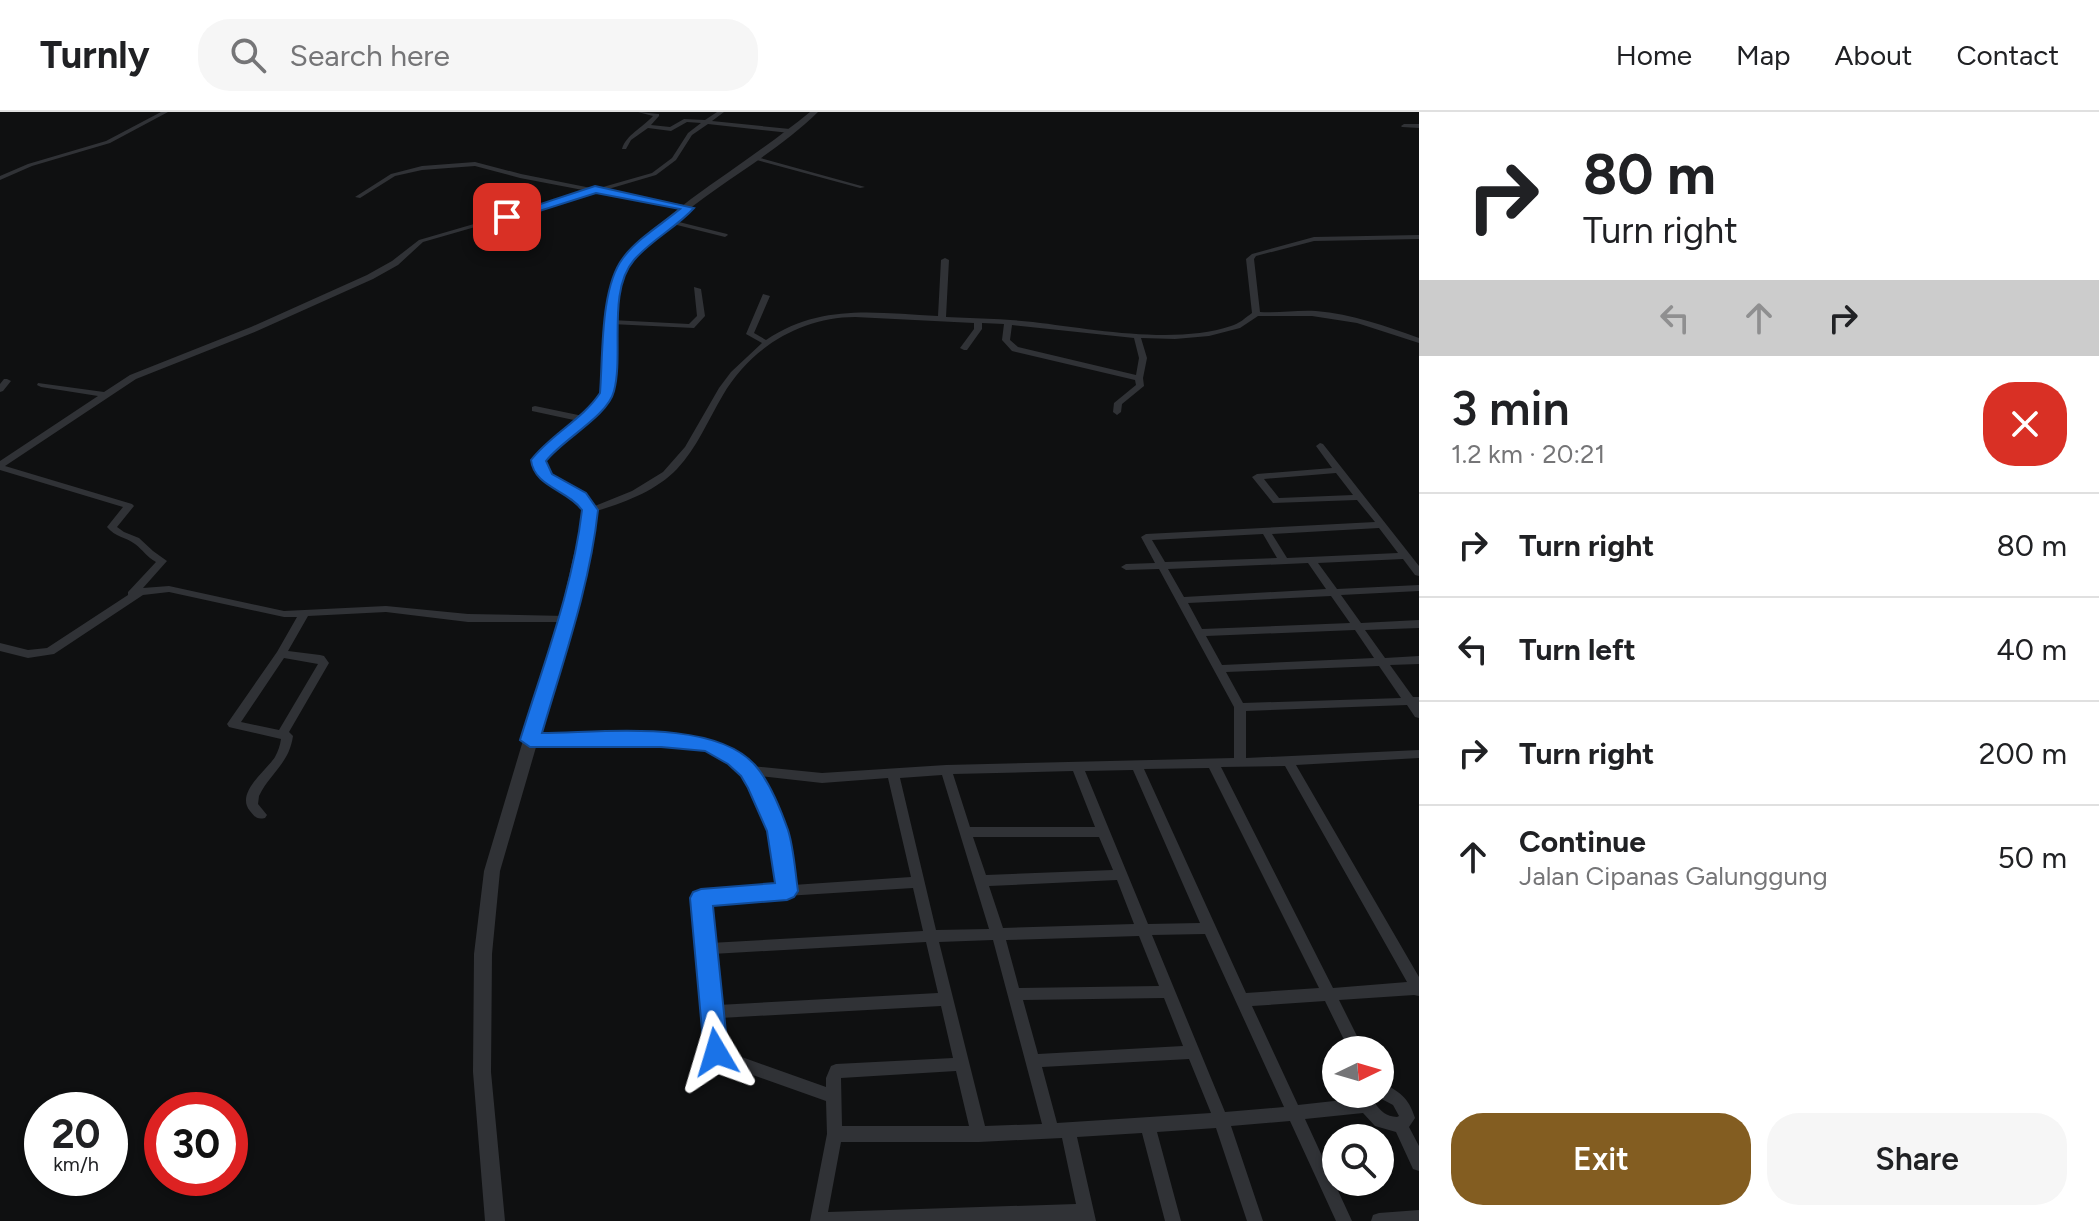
<!DOCTYPE html>
<meta charset="utf-8">
<style>
:root{--surface:#fff;--page:#f6f6f6;--text:#202124;--muted:#757577;--line:#e0e0e0;--accent:#835d21}
body{margin:0;font-family:Figtree,sans-serif;background:var(--page);color:var(--text);height:100vh;display:flex;flex-direction:column;font-size:30px;white-space:nowrap}
*{box-sizing:border-box;margin:0}
p{font-size:26px;color:var(--muted)}
.icon{flex:none;width:44px;height:44px;fill:none;stroke:currentColor;stroke-width:2;stroke-linecap:round;stroke-linejoin:round}
.map{position:relative;flex:1;overflow:hidden}
.details{display:flex;flex-direction:column;background:var(--surface);width:680px}
.details>*{flex:none}
.top-card{background:#fff;color:var(--text);overflow:hidden}
.needle{width:52px;rotate:85deg}
.tools{position:absolute;left:1322px;top:924px;display:grid;gap:16px}
.tools a{display:grid;place-items:center;width:72px;height:72px;border-radius:50%;background:var(--surface);box-shadow:0 2px 6px #0004;font-size:40px}
.speed{position:absolute;left:24px;top:980px;display:flex;gap:16px;font-size:40px;font-weight:700;text-align:center}
.speed>*{display:grid;place-content:center;width:104px;height:104px;border-radius:50%;background:var(--surface);box-shadow:0 2px 6px #0004;line-height:1}
.speed small{font-size:20px;font-weight:400}
.speed .limit{border:12px solid #d22;background:#fff;color:#111}
.pin{position:absolute;display:grid;place-items:center;width:68px;height:68px;color:#fff;margin:-34px;border-radius:16px;box-shadow:0 4px 12px #0006}
.me{position:absolute;width:88px;margin:-44px;rotate:353deg;stroke-linejoin:round;filter:drop-shadow(0 0 6px #0008)}
.turn{display:flex;align-items:center;gap:28px;height:168px;padding:0 32px;font-size:36px}
.turn .icon{width:104px;height:104px;stroke-width:2.5}
.turn b{display:block;font-size:56px;line-height:68px}
.lanes{display:flex;align-items:center;height:76px;padding:0 32px;background:#0003;justify-content:center;gap:40px;direction:ltr}
.lanes .off{opacity:.35}
.round{display:grid;place-items:center;flex:none;width:84px;height:84px;border-radius:32px;background:var(--page)}
.headline{display:flex;align-items:center;justify-content:space-between;height:136px;padding:0 32px}
h1{font-size:48px;font-weight:600;line-height:60px}
.cta{display:flex;gap:16px;margin-top:auto;padding:16px 32px}
.cta a{flex:1;height:92px;border-radius:32px;background:var(--accent);color:#fff;font-size:32px;font-weight:600;line-height:92px;text-align:center}
.cta a+a{background:var(--page);color:var(--text)}
ul{padding:0;list-style:none}
li{display:flex;align-items:center;gap:24px;height:104px;padding:0 32px;border-top:2px solid var(--line)}
li div{flex:1}
li b{display:block;font-size:30px}
li em{font-style:normal}
header{display:flex;align-items:center;gap:48px;box-sizing:border-box;height:112px;padding:0 40px;background:var(--surface);border-bottom:2px solid var(--line)}
header strong{font-size:38px}
nav{display:flex;gap:44px;margin-inline-start:auto;font-size:28px}
.search{width:560px;height:72px;background:var(--page);display:flex;align-items:center;gap:20px;box-sizing:border-box;padding:0 28px;border-radius:32px;color:var(--muted);font-size:30px}
main{display:flex;flex:1;min-height:0}
.map>svg:first-child{display:block}
.lines{fill:none;stroke-linecap:round;stroke-linejoin:round}
.minor{fill:#303236;fill-rule:evenodd}
.tertiary{fill:#303236;fill-rule:evenodd}
.route{fill:#1a73e8;stroke:#114b97;stroke-width:2}
</style>
<header>
<strong>Turnly</strong>
<div class="search"><svg class="icon" aria-label="search" viewBox="0 0 24 24"><circle cx="10" cy="10" r="6"/><path d="M15 15l6 6"/></svg>Search here</div>
<nav><a>Home</a><a>Map</a><a>About</a><a>Contact</a></nav>
</header>
<main>
<div class="map">
<svg width="1419" height="1109" viewBox="0 0 1419 1109">
<rect width="100%" height="100%" fill="#0f1011"/>
<g class="lines">
<!-- minor -->
<path class="minor" d="M 161,0 L 168,0 L 110,31 L 32,54 L 0,68 L 0,64 L 28,52 L 106,29 Z
M 638,0 L 659,2 L 659,4 L 651,13 L 670,15 L 684,7 L 705,8 L 717,0 L 724,0 L 712,9 L 790,17 L 793,19 L 790,21 L 708,12 L 692,23 L 676,48 L 656,63 L 605,78 L 689,94 L 691,95 L 691,97 L 597,80 L 423,130 L 398,153 L 373,167 L 257,219 L 136,267 L 5,354 L 132,392 L 134,394 L 117,415 L 124,420 L 139,426 L 153,439 L 167,449 L 143,476 L 169,474 L 284,499 L 386,494 L 468,502 L 566,504 L 571,508 L 570,510 L 468,510 L 386,500 L 308,504 L 288,539 L 320,543 L 324,544 L 329,551 L 289,620 L 293,624 C 289,652 270,661 259,684 L 258,692 L 267,703 L 265,706 C 257,708 255,705 250,699 C 235,681 266,659 275,645 C 278,639 280,634 281,627 L 233,616 L 229,615 L 227,612 L 277,540 L 297,505 L 284,505 L 169,480 L 143,483 L 54,542 L 28,546 L 0,539 L 0,531 L 28,538 L 47,536 L 128,483 L 128,480 L 156,450 C 147,445 143,438 135,432 C 126,425 115,425 107,415 L 123,395 L 0,358 L 0,349 L 98,284 L 41,275 L 37,273 L 38,271 L 104,280 L 130,263 L 251,215 L 367,163 L 392,149 L 419,128 L 588,79 L 520,66 L 475,54 L 422,58 L 395,64 L 360,86 L 355,85 L 391,62 L 422,54 L 475,50 L 521,62 L 596,77 L 652,61 L 672,46 L 688,21 L 701,11 L 687,10 L 671,19 L 648,16 L 631,28 L 626,37 L 622,37 C 626,23 642,16 653,4 ZM 284,546 L 318,552 L 279,618 L 241,610 Z
M 1404,12 L 1419,12 L 1419,16 L 1402,15 L 1401,14 Z
M 753,45 L 757,45 L 865,75 L 860,76 L 753,47 Z
M 671,108 L 727,122 L 728,123 L 725,125 L 669,111 L 669,109 Z
M 1419,123 L 1419,127 L 1314,129 L 1256,144 L 1254,147 L 1260,200 C 1278,201 1297,198 1316,199 C 1352,202 1386,214 1419,226 L 1419,231 L 1357,211 L 1312,204 L 1258,204 L 1240,216 L 1209,224 L 1175,227 L 1141,226 L 1147,246 L 1143,266 L 1144,274 L 1122,292 L 1121,300 L 1117,303 L 1113,300 L 1114,291 L 1136,273 L 1135,268 L 1012,239 L 1002,228 L 1004,212 L 982,211 L 982,217 L 967,238 L 964,238 L 960,236 L 974,217 L 974,211 L 855,205 C 801,205 750,236 723,283 C 708,308 697,336 677,357 C 655,380 621,392 590,401 L 585,398 L 632,379 L 663,360 L 685,335 L 719,276 L 731,260 L 762,231 L 746,222 L 763,182 L 770,184 L 754,221 L 766,228 C 821,191 876,201 938,204 L 941,148 L 945,146 L 949,148 L 946,205 C 975,206 1004,207 1033,210 C 1091,217 1175,233 1231,214 C 1239,212 1245,206 1252,201 L 1246,147 L 1252,142 L 1314,125 ZM 1012,213 L 1134,226 L 1139,246 L 1136,263 L 1018,235 L 1010,228 Z
M 694,175 L 701,177 L 705,204 L 694,216 L 611,212 L 607,210 L 611,208 L 689,212 L 697,204 Z
M 4,267 L 7,267 L 11,269 L 3,279 L 0,280 L 0,272 Z
M 535,294 L 583,304 L 587,307 L 583,310 L 532,299 L 532,295 Z
M 1320,331 L 1323,332 L 1419,454 L 1419,464 L 1415,463 L 1403,447 L 1318,451 L 1337,477 L 1419,473 L 1419,479 L 1341,483 L 1361,511 L 1419,508 L 1419,516 L 1365,518 L 1385,546 L 1419,544 L 1419,552 L 1390,553 L 1413,585 L 1419,585 L 1419,606 L 1415,605 L 1407,593 L 1246,599 L 1246,646 L 1419,638 L 1419,646 L 1296,653 L 1419,865 L 1419,884 L 1414,883 L 1339,888 L 1364,938 L 1349,938 L 1325,889 L 1252,894 L 1298,993 L 1361,986 L 1361,982 L 1380,982 L 1380,971 C 1399,978 1409,986 1415,1006 L 1409,1015 L 1419,1034 L 1419,1059 L 1413,1057 L 1396,1020 L 1375,1014 L 1363,1001 L 1305,1007 L 1352,1109 L 1336,1109 L 1290,1009 L 1231,1014 L 1263,1109 L 1247,1109 L 1216,1016 L 1157,1020 L 1181,1109 L 1165,1109 L 1142,1021 L 1077,1025 L 1096,1109 L 810,1109 L 827,1022 L 826,989 L 713,949 L 704,900 L 693,790 C 696,784 698,781 704,779 L 780,774 C 775,735 770,693 745,663 C 736,652 723,642 710,638 C 693,631 672,631 654,631 C 613,629 571,632 530,632 L 526,631 L 524,628 L 526,625 L 619,622 L 687,624 L 707,628 L 722,633 L 739,643 L 751,654 L 822,661 L 946,653 L 1234,646 L 1234,595 L 1159,457 L 1126,458 L 1121,455 L 1126,452 L 1155,451 L 1141,425 L 1146,422 L 1375,410 L 1357,388 L 1273,391 L 1252,365 L 1257,362 L 1332,356 L 1316,334 ZM 1336,361 L 1353,383 L 1279,386 L 1264,367 ZM 1379,416 L 1398,441 L 1287,446 L 1272,422 ZM 1263,422 L 1277,446 L 1165,450 L 1152,428 ZM 1308,451 L 1326,477 L 1184,485 L 1168,457 ZM 1331,484 L 1350,511 L 1202,517 L 1188,491 ZM 1355,518 L 1374,546 L 1222,553 L 1206,524 ZM 1379,554 L 1401,586 L 1243,591 L 1226,560 ZM 1285,654 L 1407,870 L 1333,876 L 1221,655 ZM 1209,656 L 1319,876 L 1246,881 L 1144,657 ZM 1133,658 L 1200,811 L 1148,812 L 1085,659 ZM 1073,659 L 1095,715 L 970,715 L 953,662 ZM 942,663 L 989,817 L 936,818 L 900,666 ZM 759,664 L 822,671 L 888,666 L 911,765 L 793,773 C 788,735 781,696 759,664 ZM 973,725 L 1099,725 L 1113,758 L 986,763 ZM 1117,768 L 1134,812 L 1003,816 L 989,774 ZM 913,776 L 923,819 L 710,831 L 708,789 ZM 1205,822 L 1284,995 L 1225,1000 L 1152,823 ZM 1139,824 L 1159,874 L 1019,876 L 1006,828 ZM 993,828 L 1042,1012 L 985,1014 L 939,830 ZM 926,830 L 938,881 L 718,893 L 712,842 ZM 1164,886 L 1183,934 L 1038,942 L 1023,888 ZM 941,894 L 953,946 L 836,952 L 831,954 L 826,966 L 826,975 L 725,939 L 720,906 ZM 1189,947 L 1211,1001 L 1057,1011 L 1042,955 ZM 956,959 L 969,1014 L 842,1014 L 841,966 ZM 1376,984 L 1393,993 L 1399,1004 L 1397,1005 C 1386,1004 1381,1000 1375,991 ZM 1062,1026 L 1076,1092 L 828,1100 L 841,1030 L 979,1030 Z
M 1419,1098 L 1419,1109 L 1371,1109 L 1373,1103 L 1379,1101 Z"/>
<!-- tertiary -->
<path class="tertiary" d="M 810,0 L 818,0 C 774,43 718,71 672,111 C 659,123 643,135 633,149 C 613,178 613,216 613,249 C 613,259 615,270 612,280 C 602,312 562,321 545,348 C 551,373 582,373 596,398 L 573,508 L 500,759 L 492,842 L 491,960 L 505,1109 L 485,1109 L 473,960 L 474,842 L 484,759 L 559,508 L 584,398 C 571,375 540,376 533,348 C 551,322 594,304 602,280 C 605,270 603,259 603,249 C 603,213 605,174 627,144 C 645,122 669,104 691,87 C 731,58 772,31 810,0 Z"/>
</g>
<!-- route -->
<path class="route" d="M 595,74 L 694,96 C 677,115 651,128 634,148 C 607,179 624,242 614,279 C 608,304 563,327 546,349 L 552,362 L 586,381 L 598,398 C 590,474 563,549 542,621 C 600,621 713,606 755,653 C 769,669 781,698 788,718 C 794,737 795,759 798,779 L 794,785 L 787,788 L 713,794 L 728,940 L 724,948 L 716,951 L 707,948 L 704,940 L 690,786 L 693,780 L 701,777 L 775,771 L 767,719 L 748,676 L 741,664 L 728,652 L 705,639 L 661,635 L 530,635 L 520,628 C 543,553 573,476 582,398 C 568,378 534,375 531,348 C 551,322 582,308 600,281 C 603,244 600,176 623,146 C 637,127 662,112 680,97 L 596,81 L 511,108 L 501,105 Z"/>
</svg>
<div class="tools">
<a><svg class="needle" viewBox="-14 -14 28 28"><path d="M0-13l5 13h-10z" fill="#e53935"/><path d="M0 13l5-13h-10z" fill="#757577"/></svg></a>
<a><svg class="icon" aria-label="search" viewBox="0 0 24 24"><circle cx="10" cy="10" r="6"/><path d="M15 15l6 6"/></svg></a>
</div>
<div class="speed"><div>20<small>km/h</small></div><div class="limit">30</div></div>
<div class="pin" style="left:507px;top:105px;background:#d93025"><svg class="icon" aria-label="arrive" viewBox="0 0 24 24"><path d="M6 21V4h12l-3 4 3 4H6"/></svg></div>
<svg class="me" style="left:716px;top:940px" viewBox="-20 -20 40 40"><path d="M0-17L14 15 0 8-14 15z" fill="#1a73e8" stroke="#fff" stroke-width="4"/></svg>
</div>
<section class="details">
<div class="top-card">
<div class="turn"><svg class="icon" aria-label="right" viewBox="0 0 24 24"><path d="M7 20v-9h11M14 6l5 5-5 5"/></svg><div><b>80 m</b>Turn right</div></div>
<div class="lanes"><svg class="icon off" aria-label="left" viewBox="0 0 24 24"><path d="M17 20v-9H6M10 6l-5 5 5 5"/></svg><svg class="icon off" aria-label="ahead" viewBox="0 0 24 24"><path d="M12 20V5M6 11l6-6 6 6"/></svg><svg class="icon" aria-label="right" viewBox="0 0 24 24"><path d="M7 20v-9h11M14 6l5 5-5 5"/></svg></div>
</div>
<div class="headline"><div><h1>3 min</h1><p>1.2 km · 20:21</p></div><a class="round" style="background:#d93025;color:#fff"><svg class="icon" aria-label="close" viewBox="0 0 24 24"><path d="M6 6l12 12M18 6L6 18"/></svg></a></div>
<ul>
<li><svg class="icon" aria-label="right" viewBox="0 0 24 24"><path d="M7 20v-9h11M14 6l5 5-5 5"/></svg><div><b>Turn right</b></div><em>80 m</em></li>
<li><svg class="icon" aria-label="left" viewBox="0 0 24 24"><path d="M17 20v-9H6M10 6l-5 5 5 5"/></svg><div><b>Turn left</b></div><em>40 m</em></li>
<li><svg class="icon" aria-label="right" viewBox="0 0 24 24"><path d="M7 20v-9h11M14 6l5 5-5 5"/></svg><div><b>Turn right</b></div><em>200 m</em></li>
<li><svg class="icon" aria-label="ahead" viewBox="0 0 24 24"><path d="M12 20V5M6 11l6-6 6 6"/></svg><div><b>Continue</b><p>Jalan Cipanas Galunggung</p></div><em>50 m</em></li>
</ul>
<div class="cta"><a>Exit</a><a>Share</a></div>
</section>
</main>
